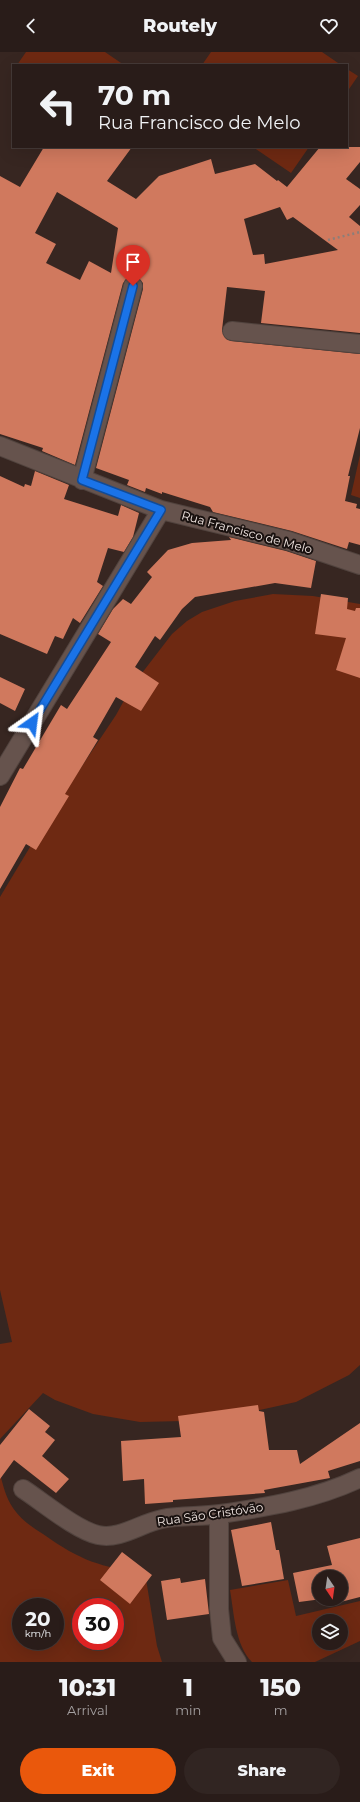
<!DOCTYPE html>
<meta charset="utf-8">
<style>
:root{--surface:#291c19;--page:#312522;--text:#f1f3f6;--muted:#a5a1a2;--line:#453a38;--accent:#ea580c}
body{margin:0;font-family:Montserrat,sans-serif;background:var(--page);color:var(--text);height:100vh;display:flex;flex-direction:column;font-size:15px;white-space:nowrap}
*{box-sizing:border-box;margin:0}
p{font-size:13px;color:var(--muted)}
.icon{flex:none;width:22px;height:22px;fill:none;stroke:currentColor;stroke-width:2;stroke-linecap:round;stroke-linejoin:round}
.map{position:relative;height:1610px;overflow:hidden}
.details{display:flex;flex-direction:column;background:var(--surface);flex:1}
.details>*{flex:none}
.banner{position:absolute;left:12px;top:12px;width:336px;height:84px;border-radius:0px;box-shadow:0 4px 16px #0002,0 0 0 1px var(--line);background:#291c19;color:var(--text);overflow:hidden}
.needle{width:26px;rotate:167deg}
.buttons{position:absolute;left:312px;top:1518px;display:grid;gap:8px}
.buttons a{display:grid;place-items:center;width:36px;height:36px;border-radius:50%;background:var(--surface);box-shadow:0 4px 16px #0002,0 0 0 1px var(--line);font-size:20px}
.speed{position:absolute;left:12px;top:1546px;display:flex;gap:8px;font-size:20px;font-weight:700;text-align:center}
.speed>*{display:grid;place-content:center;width:52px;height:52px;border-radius:50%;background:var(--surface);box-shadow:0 4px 16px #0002,0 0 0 1px var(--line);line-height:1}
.speed small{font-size:10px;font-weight:400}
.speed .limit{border:6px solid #d22;background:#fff;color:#111}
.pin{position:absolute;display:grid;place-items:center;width:34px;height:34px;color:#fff;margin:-41px -17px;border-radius:50% 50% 50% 0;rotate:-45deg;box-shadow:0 0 4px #0007}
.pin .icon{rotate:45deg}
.me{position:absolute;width:44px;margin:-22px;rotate:31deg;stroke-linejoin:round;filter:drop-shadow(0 0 3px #0008)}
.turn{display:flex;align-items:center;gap:14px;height:84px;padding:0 20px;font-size:18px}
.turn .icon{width:52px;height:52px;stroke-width:2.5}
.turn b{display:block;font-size:28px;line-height:34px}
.eta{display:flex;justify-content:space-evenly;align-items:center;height:68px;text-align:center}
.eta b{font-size:24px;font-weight:800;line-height:28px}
.primary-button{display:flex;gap:8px;margin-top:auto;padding:8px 20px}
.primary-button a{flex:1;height:46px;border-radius:24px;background:var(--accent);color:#fff;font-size:16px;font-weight:800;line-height:46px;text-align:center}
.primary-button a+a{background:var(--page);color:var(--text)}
header{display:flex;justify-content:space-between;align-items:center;height:52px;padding:0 20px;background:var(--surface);font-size:18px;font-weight:800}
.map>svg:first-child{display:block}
.green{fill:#6e2912;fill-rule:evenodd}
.building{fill:#d0795e;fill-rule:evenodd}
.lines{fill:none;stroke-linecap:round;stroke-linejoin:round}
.minor-casing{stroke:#51433e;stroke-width:20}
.path{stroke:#8c7e79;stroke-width:2.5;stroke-dasharray:2 3;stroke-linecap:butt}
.minor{stroke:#66534d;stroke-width:18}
.route-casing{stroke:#114b97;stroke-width:10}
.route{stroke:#1a73e8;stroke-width:7}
.labels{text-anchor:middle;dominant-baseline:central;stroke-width:4;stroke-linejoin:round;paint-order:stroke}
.street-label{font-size:12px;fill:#f1e6e2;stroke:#19110f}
</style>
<header><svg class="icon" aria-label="back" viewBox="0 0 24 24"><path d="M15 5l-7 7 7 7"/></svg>Routely<svg class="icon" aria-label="heart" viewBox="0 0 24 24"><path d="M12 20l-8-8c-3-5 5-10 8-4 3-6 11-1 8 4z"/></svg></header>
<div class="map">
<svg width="360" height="1610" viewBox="0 0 360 1610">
<rect width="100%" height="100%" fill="#372621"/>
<!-- green -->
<path class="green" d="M 26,0 L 105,0 L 124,13 L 17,13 Z
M 211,0 L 322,0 L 341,13 L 202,13 Z
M 347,17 L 358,24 L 347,40 Z
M 253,95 L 309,95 L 291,121 Z
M 360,403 L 360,446 L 351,443 Z
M 273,542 L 313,544 L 360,552 L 360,1313 L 349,1323 L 296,1350 L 241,1362 L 184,1369 L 140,1370 L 93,1362 L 55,1348 L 43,1341 L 0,1387 L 0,1292 L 12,1290 L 0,1238 L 0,845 L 48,765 L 116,663 L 132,634 L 172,582 L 187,569 L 202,560 L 235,549 Z
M 0,1422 C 3,1433 6,1446 13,1456 C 21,1468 32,1475 43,1482 C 81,1509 100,1515 145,1521 L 157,1594 L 162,1610 L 0,1610 ZM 21,1555 L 55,1555 L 55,1589 L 21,1589 ZM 81,1555 L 115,1555 L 115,1589 L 81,1589 Z
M 288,1528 L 296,1564 L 360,1549 L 360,1589 L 315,1610 L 252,1610 C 235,1593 234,1561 230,1538 ZM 319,1569 L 341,1569 L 341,1591 L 319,1591 Z"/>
<!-- building -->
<path class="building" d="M 44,95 L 132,95 L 107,129 L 136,147 L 159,124 L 211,107 L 215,122 L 255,112 L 277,129 L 278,128 L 287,135 L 320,95 L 360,95 L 360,110 L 346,127 L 360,137 L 360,153 L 349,165 L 360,174 L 360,281 L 261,271 L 265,239 L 227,235 L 222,278 L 226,287 L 231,289 L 360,302 L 360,376 L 348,424 L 350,424 L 345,449 L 357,452 L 356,456 L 360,457 L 360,493 L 349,490 L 347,497 L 292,479 L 213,460 L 210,455 L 162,440 L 162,442 L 146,436 L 145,440 L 127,433 L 129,428 L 96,416 L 143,237 L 143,231 L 136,224 L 130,224 L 123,231 L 75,413 L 42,399 L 43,396 L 0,382 L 0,124 L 20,135 ZM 57,140 L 118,176 L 111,221 L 89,209 L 80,228 L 46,211 L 56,192 L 35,181 ZM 280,155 L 287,168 L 293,165 L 338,198 L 265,212 L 264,202 L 253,203 L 244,167 Z
M 35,419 L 69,433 L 64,447 L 118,464 L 121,453 L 139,461 L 133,485 L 124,500 L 108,496 L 97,530 L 103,534 L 80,571 L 73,566 L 63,587 L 55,584 L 47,602 L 0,582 L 0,424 L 24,435 L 25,432 L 31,434 Z
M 229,485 L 286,499 L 316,509 L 311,536 L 275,531 L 195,545 L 182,557 L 160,588 L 155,584 L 135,615 L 159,631 L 141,659 L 116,645 L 93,685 L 98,688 L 65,742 L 69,744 L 36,798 L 26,792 L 0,837 L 0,755 L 20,716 L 23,717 L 61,653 L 67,657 L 111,590 L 98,582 L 113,557 L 123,547 L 131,552 L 152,525 L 147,520 L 168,498 L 192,491 L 231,488 Z
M 321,542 L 348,546 L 347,557 L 355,559 L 356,556 L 360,556 L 360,626 L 336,618 L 346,586 L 315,582 Z
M 0,625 L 25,637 L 15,659 L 0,651 Z
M 258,1353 L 259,1359 L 264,1360 L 269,1398 L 297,1398 L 300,1412 L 360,1371 L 360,1409 L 328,1419 L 330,1426 L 264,1438 L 265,1441 L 173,1448 L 173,1450 L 145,1452 L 144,1427 L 123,1429 L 121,1389 L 181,1385 L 178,1364 Z
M 29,1357 L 50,1374 L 45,1380 L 55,1388 L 42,1404 L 69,1427 L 56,1441 L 14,1408 L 0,1427 L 0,1393 Z
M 271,1470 L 276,1498 L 279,1498 L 284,1527 L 242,1534 L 231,1478 Z
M 360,1486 L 360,1545 L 325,1554 L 323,1547 L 341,1547 L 341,1525 L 319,1525 L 319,1547 L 322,1547 L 299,1550 L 293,1521 L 332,1513 L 327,1494 Z
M 122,1500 L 152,1523 L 130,1552 L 100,1528 Z
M 180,1526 L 181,1531 L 205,1527 L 209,1562 L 167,1568 L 161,1529 Z"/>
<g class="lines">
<!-- minor casing -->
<g class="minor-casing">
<path id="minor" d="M 232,279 L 360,292
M 0,394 L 161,458 L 289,489 L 360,513
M 82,428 L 133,234
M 0,724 L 161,458
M 23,1437 C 43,1450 76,1478 98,1483 C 120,1488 141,1471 162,1467 C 181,1463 201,1465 220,1462 C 268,1455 316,1447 360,1426
M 219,1462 L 219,1557 L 222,1586 L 237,1610"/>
</g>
<!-- path -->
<path class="path" d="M 328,188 L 360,180"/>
<!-- minor -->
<use href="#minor" class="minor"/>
</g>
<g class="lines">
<!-- route casing -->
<g class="route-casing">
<path id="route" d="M 32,671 L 161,458 L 82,428 L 133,234"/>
</g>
<!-- route -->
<use href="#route" class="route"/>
</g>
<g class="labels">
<!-- street labels -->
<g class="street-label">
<text transform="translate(247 480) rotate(15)">Rua Francisco de Melo</text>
<text transform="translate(210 1462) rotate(-8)">Rua São Cristóvão</text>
</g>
</g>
</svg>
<div class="buttons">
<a><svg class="needle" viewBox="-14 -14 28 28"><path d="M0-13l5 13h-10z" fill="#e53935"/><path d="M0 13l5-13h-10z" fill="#a5a1a2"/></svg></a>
<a><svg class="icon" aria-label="layers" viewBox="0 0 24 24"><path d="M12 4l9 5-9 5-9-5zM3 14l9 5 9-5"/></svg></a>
</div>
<div class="speed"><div>20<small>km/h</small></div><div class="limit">30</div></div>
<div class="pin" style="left:133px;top:234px;background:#d93025"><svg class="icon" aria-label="arrive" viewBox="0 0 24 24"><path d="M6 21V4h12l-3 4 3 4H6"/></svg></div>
<svg class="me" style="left:32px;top:671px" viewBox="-20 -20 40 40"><path d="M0-17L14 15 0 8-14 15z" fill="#1a73e8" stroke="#fff" stroke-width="4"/></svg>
<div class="banner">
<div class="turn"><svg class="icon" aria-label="left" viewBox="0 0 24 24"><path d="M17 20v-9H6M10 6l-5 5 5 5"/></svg><div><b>70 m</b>Rua Francisco de Melo</div></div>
</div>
</div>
<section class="details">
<div class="eta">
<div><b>10:31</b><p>Arrival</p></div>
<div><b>1</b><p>min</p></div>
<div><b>150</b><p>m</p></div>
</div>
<div class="primary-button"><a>Exit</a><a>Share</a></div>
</section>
